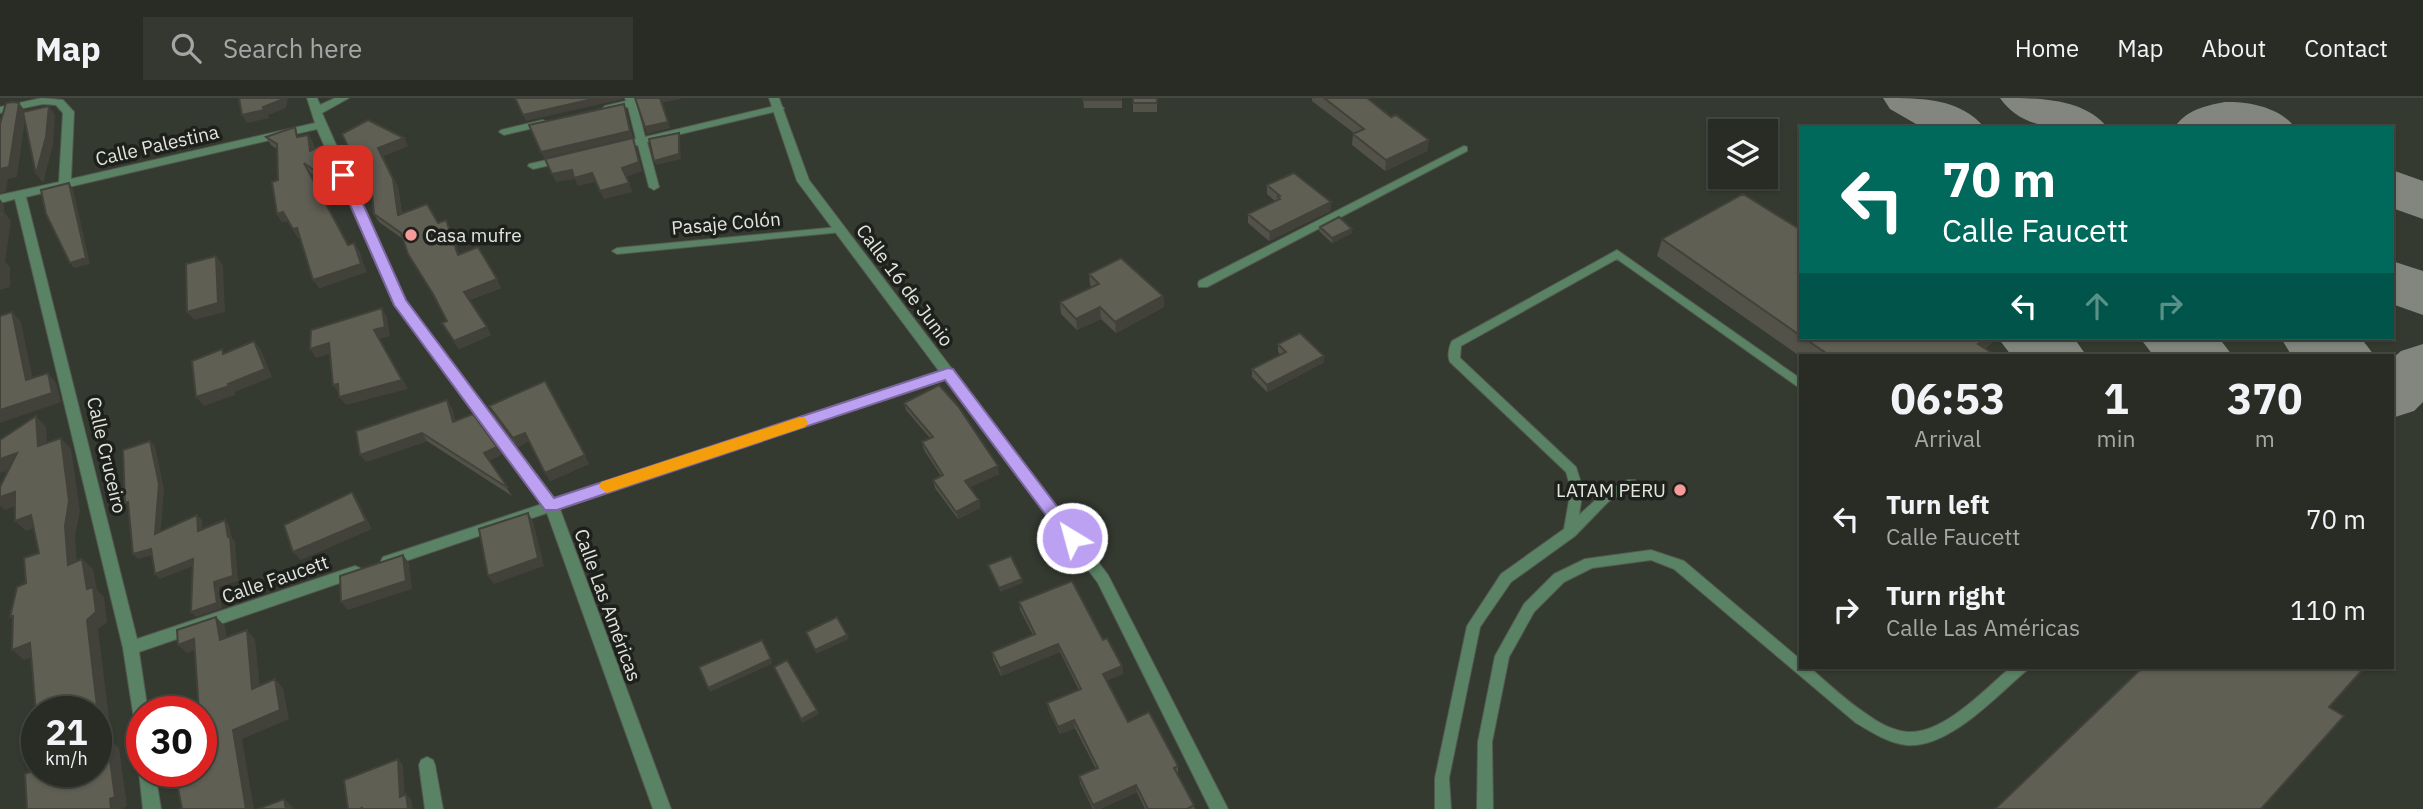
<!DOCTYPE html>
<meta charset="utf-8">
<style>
:root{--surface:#282c24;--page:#343831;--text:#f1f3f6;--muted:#a5a7a6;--line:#444841}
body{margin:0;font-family:"IBM Plex Sans",sans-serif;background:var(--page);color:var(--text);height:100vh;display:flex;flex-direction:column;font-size:26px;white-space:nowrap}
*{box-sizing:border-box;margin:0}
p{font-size:23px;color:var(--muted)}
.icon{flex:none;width:38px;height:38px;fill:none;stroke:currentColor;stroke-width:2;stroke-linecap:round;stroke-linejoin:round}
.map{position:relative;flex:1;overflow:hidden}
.sheet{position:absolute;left:1799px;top:256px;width:595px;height:315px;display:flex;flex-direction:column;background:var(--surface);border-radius:0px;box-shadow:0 2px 5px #0004,0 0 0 2px var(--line)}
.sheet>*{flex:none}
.hud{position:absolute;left:1799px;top:28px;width:595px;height:214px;border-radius:0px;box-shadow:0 2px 5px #0004,0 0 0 2px var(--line);background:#00695c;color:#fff;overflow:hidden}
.buttons{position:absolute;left:1708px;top:21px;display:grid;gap:14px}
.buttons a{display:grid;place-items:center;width:70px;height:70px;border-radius:0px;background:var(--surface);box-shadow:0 2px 5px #0004,0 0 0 2px var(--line);font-size:35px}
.speed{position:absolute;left:21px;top:598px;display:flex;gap:14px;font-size:35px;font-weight:700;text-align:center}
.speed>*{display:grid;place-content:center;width:91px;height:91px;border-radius:50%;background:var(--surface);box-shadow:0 2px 5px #0004,0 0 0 2px var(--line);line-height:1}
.speed small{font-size:18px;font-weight:400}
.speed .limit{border:10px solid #d22;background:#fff;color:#111}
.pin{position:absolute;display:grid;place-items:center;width:60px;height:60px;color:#fff;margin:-30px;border-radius:14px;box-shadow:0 4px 10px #0006}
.me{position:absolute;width:77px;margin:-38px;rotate:323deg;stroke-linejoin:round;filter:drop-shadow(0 0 5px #0008)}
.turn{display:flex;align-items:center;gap:24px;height:147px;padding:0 28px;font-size:32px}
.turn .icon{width:91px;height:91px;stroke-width:2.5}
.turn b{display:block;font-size:49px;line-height:60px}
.lanes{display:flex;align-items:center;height:66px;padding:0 28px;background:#0003;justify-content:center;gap:35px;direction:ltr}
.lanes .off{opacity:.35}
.eta{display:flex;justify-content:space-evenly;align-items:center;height:119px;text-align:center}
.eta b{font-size:42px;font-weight:800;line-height:49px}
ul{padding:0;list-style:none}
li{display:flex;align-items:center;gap:21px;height:91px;padding:0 28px}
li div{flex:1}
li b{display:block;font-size:26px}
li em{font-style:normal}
header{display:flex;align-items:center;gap:42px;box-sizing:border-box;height:98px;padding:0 35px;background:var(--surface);border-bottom:2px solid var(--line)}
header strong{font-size:33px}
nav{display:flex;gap:38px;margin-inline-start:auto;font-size:24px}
.search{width:490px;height:63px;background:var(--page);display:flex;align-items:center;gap:18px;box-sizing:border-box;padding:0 24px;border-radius:0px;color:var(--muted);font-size:26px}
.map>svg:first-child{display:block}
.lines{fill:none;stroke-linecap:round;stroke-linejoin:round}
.taxiway{fill:#82867e;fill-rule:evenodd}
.service-casing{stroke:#545950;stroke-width:2}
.minor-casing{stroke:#545950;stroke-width:2}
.service{fill:#5a8264;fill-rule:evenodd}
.minor{fill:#5a8264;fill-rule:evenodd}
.wall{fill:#525248}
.shaded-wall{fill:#42423b}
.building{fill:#5f5f54;stroke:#42423b;stroke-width:2}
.route{fill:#bca0f2;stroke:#7a689d;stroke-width:2}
.slow{fill:#f59e0b}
.poi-dot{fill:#f59b9a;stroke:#1e201c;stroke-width:2.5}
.labels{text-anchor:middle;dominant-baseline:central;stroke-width:7;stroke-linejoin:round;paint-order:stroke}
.street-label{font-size:19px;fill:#e2e5df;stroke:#1e201c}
.poi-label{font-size:19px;fill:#e2e5df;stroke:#1e201c;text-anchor:start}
</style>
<header>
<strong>Map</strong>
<div class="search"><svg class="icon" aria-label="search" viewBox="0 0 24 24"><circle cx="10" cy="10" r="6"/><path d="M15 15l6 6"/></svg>Search here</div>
<nav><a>Home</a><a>Map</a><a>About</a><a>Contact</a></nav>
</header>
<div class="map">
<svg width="2423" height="711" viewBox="0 0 2423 711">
<rect width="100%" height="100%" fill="#353a30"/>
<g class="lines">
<!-- taxiway -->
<path class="taxiway" d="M 1883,0 C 1922,0 1960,0 1985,30 L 1923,30 L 1890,11 Z
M 2000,0 C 2038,0 2084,0 2108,30 C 2070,30 2025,36 2000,0 Z
M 2225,4 C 2249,3 2282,10 2295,30 L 2174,30 C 2186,12 2204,8 2225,4 Z
M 2392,72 L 2423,83 L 2423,121 L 2392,110 Z
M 2392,163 L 2423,173 L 2423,217 L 2392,206 Z
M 1998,240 L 2074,240 L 2086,257 L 2011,257 Z
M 2140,240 L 2219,240 L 2232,257 L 2153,257 Z
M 2281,240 L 2361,240 L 2374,257 L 2294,257 L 2290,255 Z
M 2423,246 L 2423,304 L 2414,313 L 2392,320 L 2392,261 L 2401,253 Z"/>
<!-- service casing -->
<g class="service-casing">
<path id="service" d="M 625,0 L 635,0 L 645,39 L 779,7 L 784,10 L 782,12 L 647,44 L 659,89 L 654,92 L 649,89 L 638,47 L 619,51 L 614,48 L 616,46 L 636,41 L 628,9 L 608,13 L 603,10 L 605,8 L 626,3 Z
M 543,22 L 548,25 L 546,27 L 504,37 L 499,34 L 501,32 Z
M 1464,48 L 1467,49 L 1467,53 L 1207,189 L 1199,189 L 1198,186 L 1199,183 Z
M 560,59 L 564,60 L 564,64 L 533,71 L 528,68 L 529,66 Z
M 838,129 L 842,130 L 843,132 L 842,134 L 617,156 L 612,153 L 617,150 Z
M 1617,152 L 1801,281 L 1801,291 L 1617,161 L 1461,248 L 1460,260 L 1576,369 L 1583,391 L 1579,417 L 1600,398 L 1627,382 L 1635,382 L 1637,385 L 1635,388 L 1608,404 L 1575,438 L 1511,484 L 1480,529 L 1449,680 L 1451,711 L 1435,711 L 1435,680 L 1467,528 L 1501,476 L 1564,431 L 1571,391 L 1566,374 L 1450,264 C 1447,259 1449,248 1452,243 Z
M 1651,452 L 1684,463 L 1801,562 L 1801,569 L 1809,569 C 1828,585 1847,604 1868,617 C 1879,625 1894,633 1908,634 C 1944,636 1985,591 2011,569 L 2028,569 L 2026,573 C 1996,598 1949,651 1906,647 C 1888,645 1872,634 1856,625 L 1674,471 L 1651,462 L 1592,470 L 1564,484 L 1534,514 L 1509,559 L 1492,644 L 1493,711 L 1477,711 L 1478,644 L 1495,558 L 1524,506 L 1554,476 L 1585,461 Z"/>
</g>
<!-- minor casing -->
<g class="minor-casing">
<path id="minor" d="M 42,0 L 63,2 L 74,14 L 71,81 L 315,25 L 307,0 L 317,0 L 320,7 L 335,0 L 349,0 L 322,15 L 405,203 L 555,401 L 939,273 L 797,83 L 769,0 L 779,0 L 809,82 L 1108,477 L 1228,711 L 1210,711 L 1098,485 L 945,281 L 560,411 L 671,711 L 653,711 L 547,415 L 388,469 L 383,467 L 381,463 L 383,459 L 542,406 L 393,204 L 317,31 L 26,99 L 137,541 L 355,468 L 360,470 L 363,474 L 360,478 L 139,554 L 148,614 L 142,614 L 142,636 L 136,634 L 123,550 L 15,101 L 0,105 L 0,97 L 59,84 L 63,15 L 56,7 L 43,6 L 0,15 L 0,9 Z
M 427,659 L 433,662 L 435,667 L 443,711 L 425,711 L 419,667 L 421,662 Z
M 142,668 L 142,674 L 155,674 L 161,711 L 143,711 L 139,674 Z"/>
</g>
<!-- service -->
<use href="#service" class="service"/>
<!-- minor -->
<use href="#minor" class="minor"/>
</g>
<!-- wall -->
<path class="wall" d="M 1083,0 L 1122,0 L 1122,10 L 1084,10 Z
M 1133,0 L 1157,0 L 1157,14 L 1133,14 Z
M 1312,0 L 1367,0 L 1391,19 L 1429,42 L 1427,53 L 1385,73 L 1352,47 L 1353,36 L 1354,35 L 1312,3 Z
M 342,36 L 408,48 L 383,58 L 398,89 L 402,116 L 438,125 L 450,130 L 459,157 L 501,190 L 469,202 L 491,237 L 459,251 L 442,225 L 447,223 L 403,141 L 379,124 L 374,116 L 371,84 L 367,86 Z
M 308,37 L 313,45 L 314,51 L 320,48 L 329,64 L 331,89 L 309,74 L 349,147 L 354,145 L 359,153 L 366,174 L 319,190 L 300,139 L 298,140 L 288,123 L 282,124 L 277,116 L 278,82 L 277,51 L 271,47 L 266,39 L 300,39 Z
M 1267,87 L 1331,104 L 1330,113 L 1269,143 L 1248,125 L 1248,116 L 1275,103 L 1267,96 Z
M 1320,129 L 1352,135 L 1332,145 L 1319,133 Z
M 1801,132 L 1801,240 L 1997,240 L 1996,242 L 1985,250 L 1995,257 L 1801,257 L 1801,259 L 1657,158 L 1662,141 Z
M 1089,176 L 1163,198 L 1164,209 L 1116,235 L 1101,221 L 1077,232 L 1061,216 L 1060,204 L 1092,189 L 1090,187 Z
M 1278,246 L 1324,258 L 1323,265 L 1267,294 L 1252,279 L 1252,271 L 1281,257 L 1278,254 Z
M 904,305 L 999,376 L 970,389 L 979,402 L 980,410 L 958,421 L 935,390 L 933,382 L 941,378 L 924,352 L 922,344 L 930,340 L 906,312 Z
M 489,308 L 589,366 L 550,383 L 529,343 L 518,349 L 494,317 Z
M 452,310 L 455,323 L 497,349 L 502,356 L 489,363 L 512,398 L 427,343 L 366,364 Z
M 1019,504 L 1103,542 L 1122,568 L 1123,576 L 1107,582 L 1128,624 L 1178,668 L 1178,675 L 1177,676 L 1195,711 L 1145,711 L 1137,694 L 1100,711 L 1093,711 L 1080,685 L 1079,678 L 1096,671 L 1075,630 L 1060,636 L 1049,613 L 1047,605 L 1079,592 L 1060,554 L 1001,578 L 993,561 L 992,554 L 1033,537 L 1020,512 Z"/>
<!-- shaded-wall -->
<path class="shaded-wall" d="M 281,0 L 288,0 L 286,10 L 268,17 L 269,20 L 247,25 L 242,17 L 263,9 Z
M 597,0 L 623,0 L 623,1 L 526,23 L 523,17 Z
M 660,0 L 683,0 L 662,5 L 670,30 L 647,36 L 645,29 Z
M 19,5 L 26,14 L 17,79 L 8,81 L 6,93 L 0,96 L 0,71 Z
M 624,6 L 633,39 L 544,60 L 541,54 Z
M 49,8 L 55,17 L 53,47 L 43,85 L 36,76 Z
M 679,35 L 680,40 L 681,61 L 656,67 L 654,63 Z
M 308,37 L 313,45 L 315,62 L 310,53 Z
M 404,40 L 408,48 L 383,58 L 398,89 L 403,125 L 398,117 L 378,50 Z
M 633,40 L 642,73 L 626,79 L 622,70 Z
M 1429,42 L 1427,53 L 1385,73 L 1386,62 Z
M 320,48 L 329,64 L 331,89 L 326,81 Z
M 572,72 L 592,75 L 596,84 L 578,88 L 575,81 L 556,84 L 552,76 Z
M 370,75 L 375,83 L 367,86 L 362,78 Z
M 69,85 L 73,91 L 90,166 L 74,170 L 70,165 Z
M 629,85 L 632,94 L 604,101 L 600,93 Z
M 0,101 L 4,107 L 4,114 L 11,123 L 5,164 L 10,169 L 10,189 L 0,192 Z
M 1331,104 L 1330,113 L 1269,143 L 1270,134 Z
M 283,114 L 288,123 L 282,124 L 277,116 Z
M 446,122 L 450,130 L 462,165 L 458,157 Z
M 297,130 L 303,138 L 298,140 L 293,131 Z
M 1352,131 L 1352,135 L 1332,145 L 1332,140 Z
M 354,145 L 359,153 L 366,174 L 319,190 L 313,182 Z
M 216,158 L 223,167 L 225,214 L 194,222 L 187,214 Z
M 497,181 L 501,190 L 468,202 L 464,194 Z
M 1163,198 L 1164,209 L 1116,235 L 1115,224 Z
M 1100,209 L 1101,221 L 1077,232 L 1076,221 Z
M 382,210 L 387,219 L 390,238 L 380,241 L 408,291 L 346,307 L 339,299 L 374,232 Z
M 12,214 L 21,224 L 35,292 L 26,282 Z
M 487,229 L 491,237 L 459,251 L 454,243 Z
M 1986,240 L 1997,240 L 1996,242 L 1975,257 L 1978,246 Z
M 254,243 L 261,252 L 272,279 L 235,294 L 235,297 L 204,308 L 196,299 L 228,286 Z
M 329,245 L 335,254 L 316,260 L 310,251 Z
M 1324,258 L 1323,265 L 1267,294 L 1267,287 Z
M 48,275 L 56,285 L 61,304 L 0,325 L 0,312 Z
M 338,286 L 339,295 L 333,287 Z
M 447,302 L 452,310 L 458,332 L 453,324 Z
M 36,318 L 46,329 L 48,359 L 38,348 Z
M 422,335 L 427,343 L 366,364 L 360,357 Z
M 525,335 L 530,343 L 518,349 L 513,340 Z
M 61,340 L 71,351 L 80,413 L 75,438 L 78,478 L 68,467 L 65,428 Z
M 150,343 L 155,348 L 164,391 L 160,441 L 155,436 Z
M 497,349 L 502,356 L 489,363 L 484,355 Z
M 17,355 L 28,366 L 0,375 L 0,361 Z
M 585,357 L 589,366 L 550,383 L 545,375 Z
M 998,368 L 999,376 L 967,391 L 965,383 Z
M 15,394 L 26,404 L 5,412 L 0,408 L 0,399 Z
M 352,394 L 358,403 L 372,431 L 301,462 L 293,454 Z
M 979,402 L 980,410 L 958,421 L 956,414 Z
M 528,415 L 533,423 L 544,468 L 494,486 L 488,478 Z
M 31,417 L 41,427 L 26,433 L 15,423 Z
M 197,417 L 202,422 L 203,438 L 198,433 Z
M 225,422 L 229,427 L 232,440 L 235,443 L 238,483 L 219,489 L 222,510 L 196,519 L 191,514 L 228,439 Z
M 151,451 L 156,456 L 138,461 L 133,456 Z
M 403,457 L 409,465 L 412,491 L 348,512 L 341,504 Z
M 82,461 L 93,471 L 97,492 L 104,499 L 107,524 L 98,531 L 112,644 L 119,650 L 127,708 L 122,711 L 111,711 L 101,643 L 87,522 Z
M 193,461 L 198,466 L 160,481 L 155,476 Z
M 1022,481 L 1023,485 L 1000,494 L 999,490 Z
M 216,519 L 225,528 L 228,551 L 220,542 Z
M 247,532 L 255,541 L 261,599 L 252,591 Z
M 847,537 L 849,541 L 816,556 L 815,552 Z
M 194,541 L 203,549 L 187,555 L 178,547 Z
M 30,545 L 42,555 L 24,562 L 12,552 Z
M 1058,546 L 1060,554 L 1001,578 L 1000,570 Z
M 771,561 L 772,566 L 710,594 L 708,590 Z
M 1122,568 L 1123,576 L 1104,583 L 1103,576 Z
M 275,581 L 283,590 L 289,621 L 242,641 L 254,711 L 246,711 L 233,632 Z
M 817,612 L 819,616 L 802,625 L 801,621 Z
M 1074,622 L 1075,630 L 1060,636 L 1058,629 Z
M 398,661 L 403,667 L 405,704 L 400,699 Z
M 1136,687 L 1137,694 L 1100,711 L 1094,711 L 1093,707 Z
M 406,696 L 411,701 L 413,711 L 408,711 Z
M 284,701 L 293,709 L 293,711 L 286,711 Z"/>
<!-- building -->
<path class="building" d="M 239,0 L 281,0 L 281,2 L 263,9 L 264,12 L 242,17 Z
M 515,0 L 597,0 L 523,17 Z
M 635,0 L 660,0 L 668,24 L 645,29 Z
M 1083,0 L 1121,0 L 1121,2 L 1083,2 Z
M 1133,0 L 1157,0 L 1157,5 L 1133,5 Z
M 1324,0 L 1367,0 L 1391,19 L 1396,17 L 1429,42 L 1386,62 L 1353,36 L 1364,31 Z
M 14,4 L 19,5 L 9,69 L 0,71 L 0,26 L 6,5 Z
M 624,6 L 630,33 L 541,54 L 529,27 Z
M 49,8 L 46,39 L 36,76 L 23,14 Z
M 368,22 L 404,40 L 378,50 L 393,81 L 398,117 L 427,106 L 438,125 L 446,122 L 458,157 L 478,149 L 497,181 L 464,194 L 487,229 L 454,243 L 442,225 L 447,223 L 433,196 L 408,156 L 401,135 L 374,116 L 370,75 L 362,78 L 342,36 Z
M 295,29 L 297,39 L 308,37 L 310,53 L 320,48 L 324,56 L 326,81 L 304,65 L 348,147 L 354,145 L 361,166 L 313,182 L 297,130 L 293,131 L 283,114 L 277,116 L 272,84 L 278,82 L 277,46 L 266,39 Z
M 679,35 L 679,56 L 654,63 L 649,41 Z
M 633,40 L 639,64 L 622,70 L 629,85 L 600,93 L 592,75 L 574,80 L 572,72 L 552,76 L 545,61 Z
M 1294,75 L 1331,104 L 1270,134 L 1248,116 L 1280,101 L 1278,99 L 1280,98 L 1267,87 Z
M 69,85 L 86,160 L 70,165 L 46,116 L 41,92 Z
M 1743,96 L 1801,132 L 1801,238 L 1662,141 Z
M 3,113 L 0,133 L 0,114 Z
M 1339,119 L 1352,131 L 1332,140 L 1320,129 Z
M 216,158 L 218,205 L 187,214 L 186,166 Z
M 1,159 L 1,180 L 0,180 L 0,160 Z
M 1121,160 L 1163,198 L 1115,224 L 1100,209 L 1076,221 L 1060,204 L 1099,186 L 1089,176 Z
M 382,210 L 385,229 L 374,232 L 402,282 L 339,299 L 338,286 L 333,287 L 329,245 L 310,251 L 311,232 Z
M 12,214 L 26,282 L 48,275 L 52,295 L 0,312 L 0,218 Z
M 1300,235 L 1324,258 L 1267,287 L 1252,271 L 1286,254 L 1278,246 Z
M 1804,240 L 1986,240 L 1978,246 L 1995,257 L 1829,257 Z
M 254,243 L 265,271 L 228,286 L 229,288 L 196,299 L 192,263 L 222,251 L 223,256 Z
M 545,283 L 585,357 L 545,375 L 525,335 L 513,340 L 489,308 Z
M 939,287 L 958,308 L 998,368 L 965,383 L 979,402 L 956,414 L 933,382 L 943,377 L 922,344 L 933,339 L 904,305 Z
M 447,302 L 453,324 L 473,316 L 497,349 L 484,355 L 508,390 L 422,335 L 360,357 L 356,333 Z
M 36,318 L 38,348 L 61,340 L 69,403 L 65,428 L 68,467 L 82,461 L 87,491 L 93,489 L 96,514 L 87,522 L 101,643 L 107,640 L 115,699 L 110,701 L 111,711 L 27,711 L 25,676 L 37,671 L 37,674 L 96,674 L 96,614 L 37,614 L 37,626 L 30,545 L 12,552 L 13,518 L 10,519 L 17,489 L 26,485 L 24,460 L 39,455 L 31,417 L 15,423 L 15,394 L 0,399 L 0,389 L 17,355 L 0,361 L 0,342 Z
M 150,343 L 159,386 L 155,436 L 197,417 L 198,433 L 225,422 L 228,439 L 230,438 L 233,478 L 214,484 L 217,505 L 191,514 L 193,461 L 155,476 L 151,451 L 133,456 L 128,404 L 125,405 L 123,352 Z
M 352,394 L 366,423 L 293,454 L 284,427 Z
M 528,415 L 538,460 L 488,478 L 479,431 Z
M 403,457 L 406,483 L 341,504 L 340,478 Z
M 1011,458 L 1022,481 L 999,490 L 988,467 Z
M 1072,483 L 1103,542 L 1107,540 L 1122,568 L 1103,576 L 1128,624 L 1149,614 L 1178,668 L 1174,670 L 1194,707 L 1187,711 L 1148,711 L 1136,687 L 1093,707 L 1079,678 L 1098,670 L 1074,622 L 1058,629 L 1047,605 L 1081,591 L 1058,546 L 1000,570 L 992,554 L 1035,536 L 1019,504 Z
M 216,519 L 220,542 L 247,532 L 252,591 L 275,581 L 280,612 L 233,632 L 246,711 L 182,711 L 175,674 L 201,674 L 201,614 L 196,614 L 199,613 L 194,541 L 178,547 L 177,532 Z
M 837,519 L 847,537 L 815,552 L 806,534 Z
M 762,542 L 771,561 L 708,590 L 699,569 Z
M 787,562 L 817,612 L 801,621 L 774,569 Z
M 2143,569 L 2365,569 L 2329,609 L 2344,618 L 2261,711 L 1995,711 Z
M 398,661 L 400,699 L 406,696 L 408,711 L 362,711 L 362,710 L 359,711 L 348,711 L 344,682 Z
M 284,701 L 286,711 L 258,711 Z"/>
<!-- route -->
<path class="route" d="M 343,73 L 350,77 L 406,202 L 554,400 L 948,270 L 953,271 L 1081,440 L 1078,444 L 1066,444 L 945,282 L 557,412 L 545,412 L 394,207 L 337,77 Z"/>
<!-- slow -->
<path class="slow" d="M 800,319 L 805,320 L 808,325 L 805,329 L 607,395 L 599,389 L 601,384 Z"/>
<!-- markers -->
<g class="poi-dot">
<circle cx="411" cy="137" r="7"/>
<circle cx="1680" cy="392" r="7"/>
</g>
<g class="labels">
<!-- street labels -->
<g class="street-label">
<text transform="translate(157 47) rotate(-13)">Calle Palestina</text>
<text transform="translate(726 125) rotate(-5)">Pasaje Colón</text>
<text transform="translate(905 187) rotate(53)">Calle 16 de Junio</text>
<text transform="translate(107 357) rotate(77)">Calle Cruceiro</text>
<text transform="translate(275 481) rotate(-19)">Calle Faucett</text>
<text transform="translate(608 507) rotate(70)">Calle Las Américas</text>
</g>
<!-- poi labels -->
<g class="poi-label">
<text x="425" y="137">Casa mufre</text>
<text x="1666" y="392" text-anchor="end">LATAM PERU</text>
</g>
</g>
</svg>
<div class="buttons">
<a><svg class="icon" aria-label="layers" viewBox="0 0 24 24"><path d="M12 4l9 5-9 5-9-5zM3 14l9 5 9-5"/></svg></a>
</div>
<div class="speed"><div>21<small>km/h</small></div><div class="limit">30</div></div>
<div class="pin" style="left:343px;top:77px;background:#d93025"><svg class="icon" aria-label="arrive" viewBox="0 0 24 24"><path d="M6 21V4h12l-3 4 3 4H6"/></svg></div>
<svg class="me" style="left:1072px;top:440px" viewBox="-20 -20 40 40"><circle r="17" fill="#bca0f2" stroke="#fff" stroke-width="3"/><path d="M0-11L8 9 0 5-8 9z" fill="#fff"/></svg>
<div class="hud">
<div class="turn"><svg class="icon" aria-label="left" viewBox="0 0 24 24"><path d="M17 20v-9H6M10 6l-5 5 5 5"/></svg><div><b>70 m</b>Calle Faucett</div></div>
<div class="lanes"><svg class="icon" aria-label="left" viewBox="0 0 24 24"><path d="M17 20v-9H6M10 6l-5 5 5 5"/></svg><svg class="icon off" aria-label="ahead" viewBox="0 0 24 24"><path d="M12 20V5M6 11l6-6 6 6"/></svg><svg class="icon off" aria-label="right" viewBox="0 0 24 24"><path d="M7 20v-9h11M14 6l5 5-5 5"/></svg></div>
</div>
<section class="sheet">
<div class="eta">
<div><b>06:53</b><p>Arrival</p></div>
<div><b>1</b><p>min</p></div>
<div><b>370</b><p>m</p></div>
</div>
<ul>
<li><svg class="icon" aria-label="left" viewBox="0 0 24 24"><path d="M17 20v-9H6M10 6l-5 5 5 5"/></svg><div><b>Turn left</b><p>Calle Faucett</p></div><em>70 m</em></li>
<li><svg class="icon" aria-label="right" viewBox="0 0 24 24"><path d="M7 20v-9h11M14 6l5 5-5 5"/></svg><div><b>Turn right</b><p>Calle Las Américas</p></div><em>110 m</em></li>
</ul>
</section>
</div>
